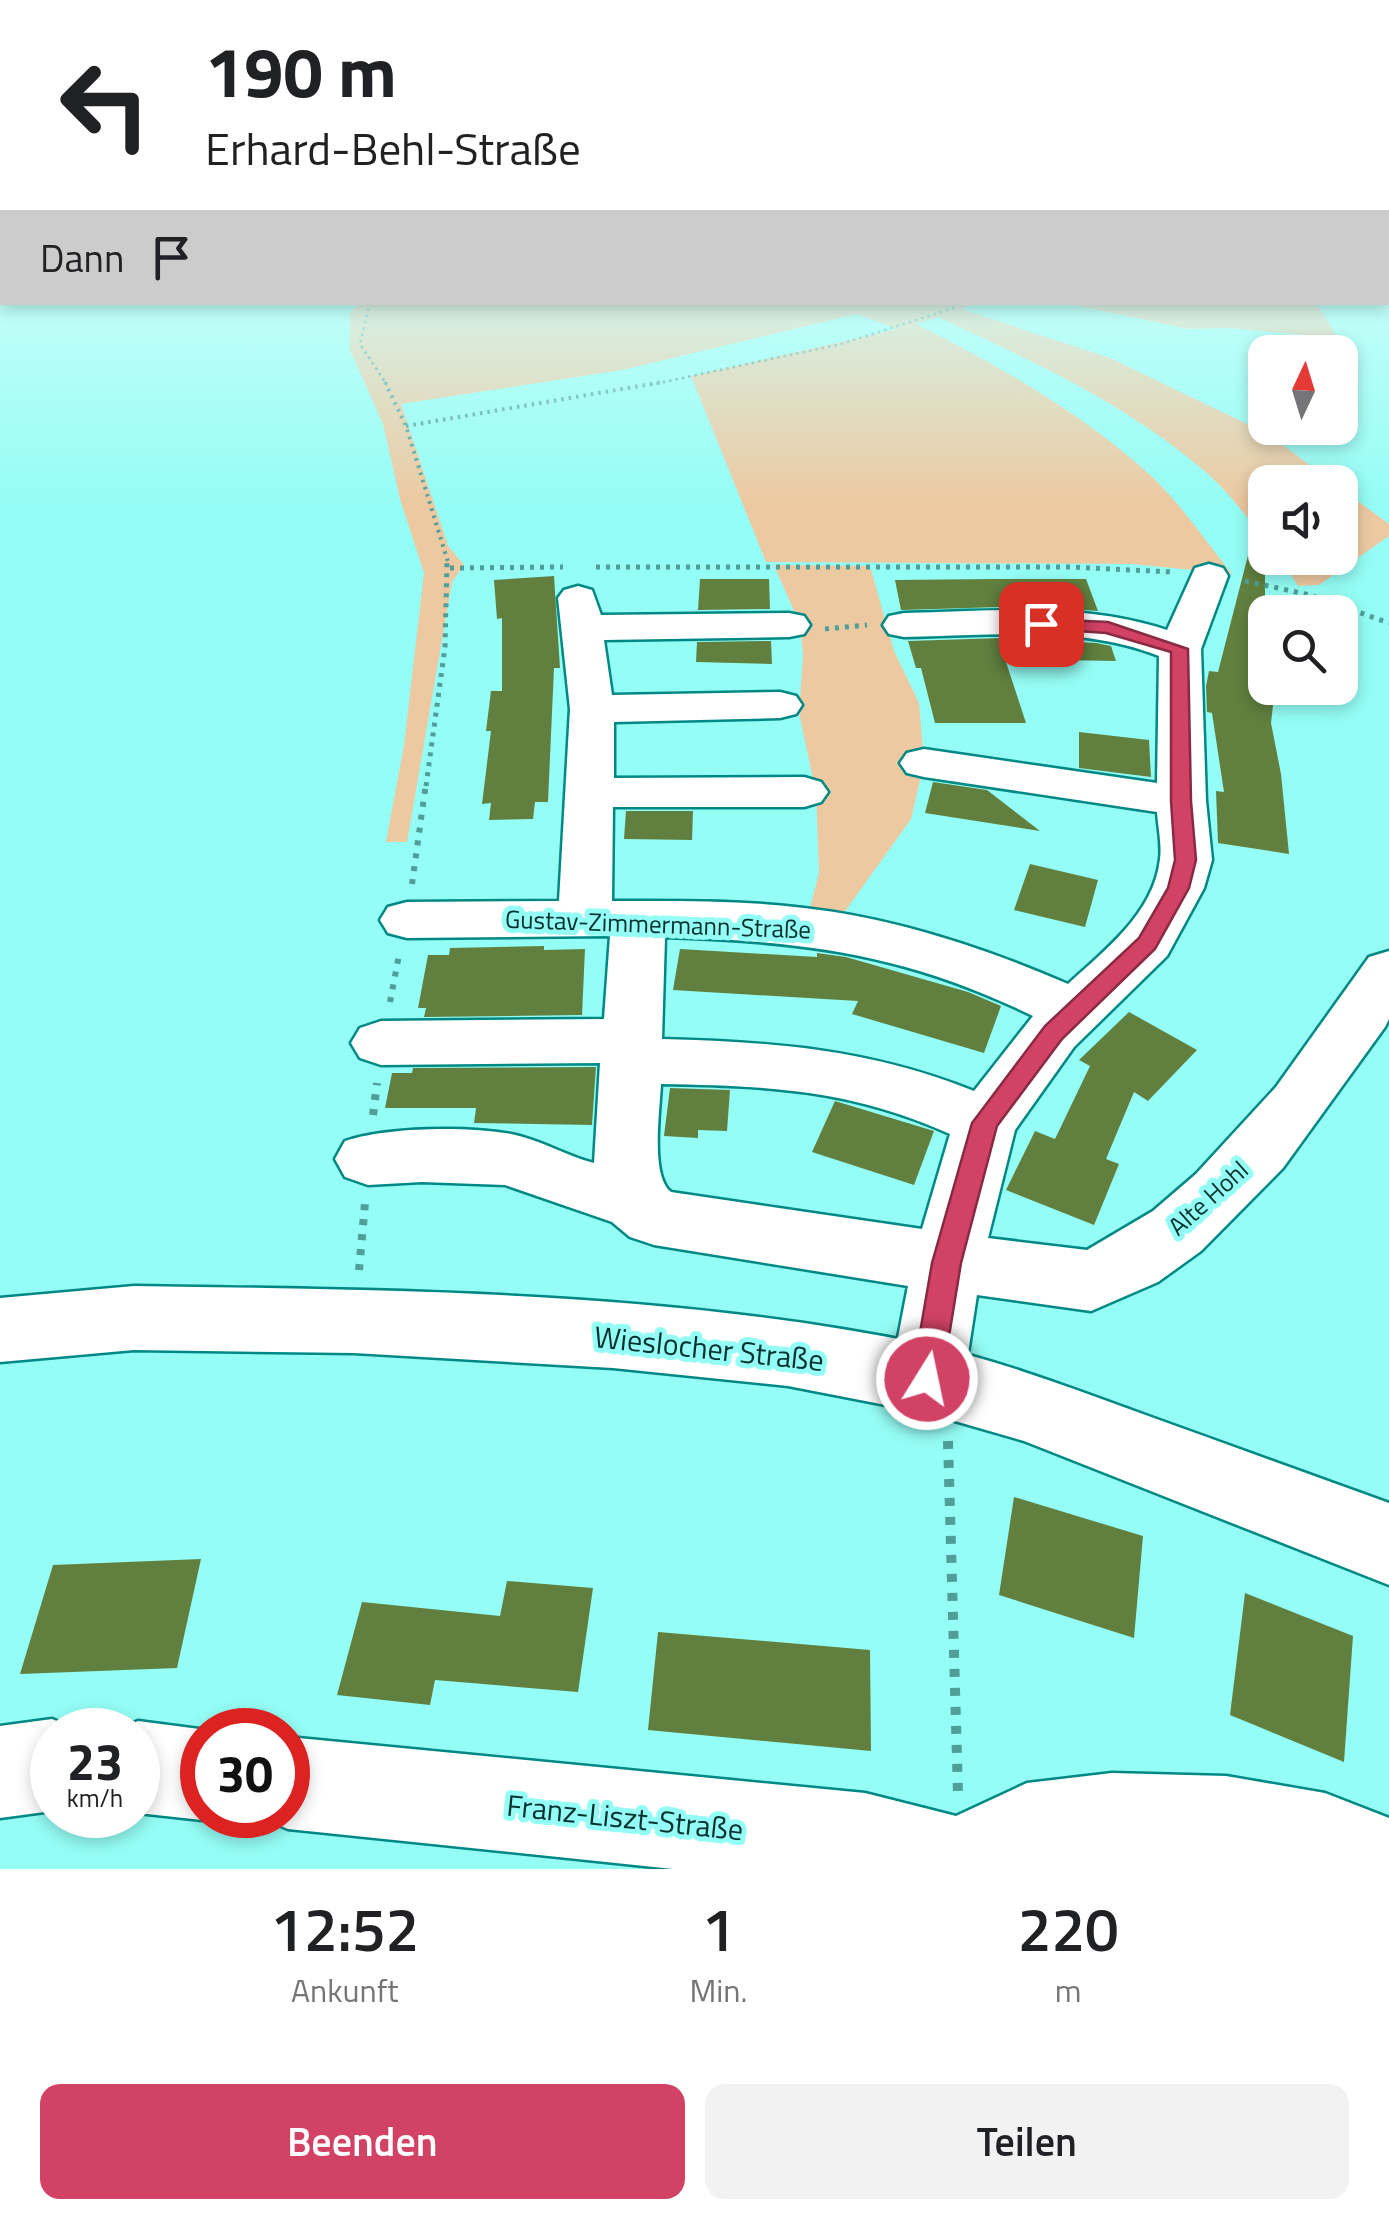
<!DOCTYPE html>
<html lang="de">
<meta charset="utf-8">
<style>
:root{--surface:#fff;--page:#f2f2f2;--text:#202124;--muted:#757577;--accent:#d14265}
body{margin:0;font-family:"Titillium Web",sans-serif;background:var(--page);color:var(--text);height:100vh;display:flex;flex-direction:column;font-size:38px;white-space:nowrap}
*{box-sizing:border-box;margin:0}
p{font-size:32px;color:var(--muted)}
.icon{flex:none;width:55px;height:55px;fill:none;stroke:currentColor;stroke-width:2;stroke-linecap:round;stroke-linejoin:round}
.map{position:relative;height:1869px;overflow:hidden}
.drawer{display:flex;flex-direction:column;background:var(--surface);flex:1}
.drawer>*{flex:none}
.guide{position:absolute;left:0px;top:0px;width:1390px;height:305px;box-shadow:0 5px 15px #0003;background:#fff;color:var(--text);overflow:hidden}
.needle{width:65px;rotate:4deg}
.controls{position:absolute;left:1248px;top:335px;display:grid;gap:20px}
.controls a{display:grid;place-items:center;width:110px;height:110px;border-radius:20px;background:var(--surface);box-shadow:0 5px 15px #0003;font-size:50px}
.speed{position:absolute;left:30px;top:1708px;display:flex;gap:20px;font-size:50px;font-weight:700;text-align:center}
.speed>*{display:grid;place-content:center;width:130px;height:130px;border-radius:50%;background:var(--surface);box-shadow:0 5px 15px #0003;line-height:1}
.speed small{font-size:25px;font-weight:400}
.speed .limit{border:15px solid #d22;background:#fff;color:#111}
.pin{position:absolute;display:grid;place-items:center;width:85px;height:85px;color:#fff;margin:-42px;border-radius:20px;box-shadow:0 5px 15px #0006}
.me{position:absolute;width:110px;margin:-55px;rotate:10deg;stroke-linejoin:round;filter:drop-shadow(0 0 8px #0008)}
.turn{display:flex;align-items:center;gap:35px;height:210px;padding:0 40px;font-size:45px}
.turn .icon{width:130px;height:130px;stroke-width:2.5}
.turn b{display:block;font-size:70px;line-height:85px}
.then{display:flex;align-items:center;height:95px;padding:0 40px;background:#0003;gap:20px;font-size:38px}
.eta{display:flex;justify-content:space-evenly;align-items:center;height:170px;text-align:center}
.eta b{font-size:60px;font-weight:600;line-height:70px}
.button{display:flex;gap:20px;margin-top:auto;padding:20px 40px}
.button a{flex:1;height:115px;border-radius:20px;background:var(--accent);color:#fff;font-size:40px;font-weight:600;line-height:115px;text-align:center}
.button a+a{background:var(--page);color:var(--text)}
.map>svg:first-child{display:block}
.green{fill:#ecc9a1}
.building{fill:#61803f}
.lines{fill:none;stroke-linecap:round;stroke-linejoin:round}
.minor-casing{stroke:#008984;stroke-width:5}
.major-casing{stroke:#008984;stroke-width:5}
.path-far5{stroke:#4f9e98;stroke-width:2.5;stroke-dasharray:2.5 4;stroke-linecap:butt}
.path-far4{stroke:#4f9e98;stroke-width:4;stroke-dasharray:2.5 5;stroke-linecap:butt}
.path-far3{stroke:#4f9e98;stroke-width:5;stroke-dasharray:4 6;stroke-linecap:butt}
.path-far2{stroke:#4f9e98;stroke-width:6;stroke-dasharray:5 8;stroke-linecap:butt}
.path-far1{stroke:#4f9e98;stroke-width:8;stroke-dasharray:6 9;stroke-linecap:butt}
.path{stroke:#4f9e98;stroke-width:10;stroke-dasharray:8 11;stroke-linecap:butt}
.minor{fill:#fff;fill-rule:evenodd}
.major{fill:#fff;fill-rule:evenodd}
.route{fill:#d14265;stroke:#882b42;stroke-width:2.5}
.labels{text-anchor:middle;dominant-baseline:central;stroke-width:10;stroke-linejoin:round;paint-order:stroke}
.street-label{font-size:25px;fill:#00312e;stroke:#94fdf5}
.near-street-label{font-size:30px;fill:#00312e;stroke:#94fdf5}
</style>
<div class="map">
<svg width="1389" height="1869" viewBox="0 0 1389 1869">
<rect width="100%" height="100%" fill="#94fdf5"/>
<!-- green -->
<path class="green" d="M 358,303 L 977,303 L 962,309 L 1110,358 L 1268,434 L 1333,482 L 1265,482 L 1265,539 C 1247,518 1230,494 1209,475 C 1128,404 1034,362 938,317 L 916,324 C 998,365 1080,412 1149,474 C 1180,502 1205,541 1232,574 L 1132,564 L 766,562 L 691,376 L 897,329 L 857,314 L 622,370 L 401,404 L 448,546 L 464,565 L 452,582 L 407,842 L 386,842 L 404,745 L 424,573 L 400,499 L 383,424 L 350,350 L 350,314 Z
M 1065,303 L 1320,303 L 1317,305 L 1338,338 L 1229,328 L 1188,329 Z
M 1340,488 L 1389,524 L 1389,536 L 1319,585 L 1298,586 L 1281,558 L 1340,558 Z
M 774,565 L 870,566 L 894,651 L 919,703 L 924,763 L 911,819 L 843,914 L 810,908 L 819,873 L 816,793 L 799,713 L 803,656 L 800,625 Z"/>
<!-- building -->
<path class="building" d="M 1253,536 L 1265,537 L 1265,688 L 1275,688 L 1271,723 L 1281,774 L 1289,854 L 1218,843 L 1216,791 L 1224,792 L 1212,713 L 1207,712 L 1206,686 L 1209,671 L 1218,672 Z
M 554,576 L 560,668 L 554,668 L 548,802 L 535,802 L 533,819 L 489,820 L 491,803 L 482,804 L 491,731 L 486,731 L 491,691 L 502,691 L 502,618 L 497,619 L 494,580 Z
M 700,579 L 769,579 L 770,609 L 698,610 Z
M 993,579 L 1086,579 L 1098,611 L 1037,606 L 901,610 L 895,580 Z
M 1001,638 L 1096,643 L 1111,646 L 1116,661 L 1005,659 L 1026,723 L 935,723 L 921,668 L 916,668 L 908,641 Z
M 771,641 L 772,664 L 696,662 L 697,642 Z
M 1079,732 L 1149,740 L 1151,777 L 1079,768 Z
M 933,782 L 987,790 L 1040,831 L 925,813 Z
M 626,811 L 693,811 L 692,840 L 624,839 Z
M 1030,864 L 1098,880 L 1085,927 L 1014,910 Z
M 544,946 L 544,950 L 585,949 L 582,1015 L 424,1017 L 426,1008 L 418,1008 L 428,955 L 449,955 L 450,948 Z
M 680,949 L 817,957 L 817,953 L 846,957 L 968,992 L 1001,1006 L 984,1053 L 852,1014 L 858,1001 L 673,990 Z
M 1129,1012 L 1197,1050 L 1148,1101 L 1134,1092 L 1106,1159 L 1119,1164 L 1094,1225 L 1006,1190 L 1035,1131 L 1055,1139 L 1090,1066 L 1079,1060 Z
M 596,1067 L 592,1125 L 474,1123 L 476,1108 L 385,1108 L 392,1073 L 412,1073 L 413,1068 Z
M 670,1088 L 730,1090 L 727,1131 L 698,1130 L 698,1138 L 664,1136 Z
M 835,1101 L 934,1131 L 914,1185 L 812,1152 Z
M 1014,1497 L 1143,1536 L 1134,1638 L 999,1595 Z
M 201,1559 L 177,1668 L 20,1674 L 53,1565 Z
M 507,1581 L 593,1588 L 578,1692 L 435,1680 L 430,1705 L 337,1695 L 362,1602 L 500,1616 Z
M 1245,1593 L 1353,1636 L 1344,1762 L 1230,1715 Z
M 658,1632 L 870,1650 L 871,1751 L 648,1730 Z"/>
<g class="lines">
<!-- minor casing -->
<g class="minor-casing">
<path id="minor" d="M 1209,564 L 1223,568 L 1228,576 L 1201,649 L 1206,801 L 1212,860 L 1204,888 L 1167,956 L 1074,1047 L 1015,1130 L 988,1238 L 1087,1250 L 1153,1211 L 1196,1174 L 1276,1087 L 1369,957 L 1389,951 L 1389,1019 L 1385,1027 L 1283,1168 L 1201,1251 L 1158,1282 L 1091,1311 L 977,1295 L 964,1379 L 953,1403 L 927,1413 L 901,1403 L 890,1379 L 908,1286 L 654,1245 L 630,1237 L 612,1222 L 505,1185 L 422,1182 L 368,1185 L 345,1177 L 335,1159 L 345,1141 C 387,1127 467,1126 511,1134 C 539,1139 566,1156 594,1163 L 600,1063 L 381,1065 L 360,1058 L 351,1043 L 360,1028 L 381,1021 L 604,1019 L 610,936 L 407,938 L 388,933 L 380,920 L 388,907 L 407,902 L 559,901 L 570,709 L 558,598 L 564,590 L 578,586 L 592,590 L 601,615 L 789,613 L 804,616 L 810,625 L 804,634 L 789,637 L 604,640 L 612,695 L 780,692 L 796,696 L 802,705 L 796,714 L 780,718 L 614,722 L 614,778 L 804,777 L 821,782 L 828,792 L 821,802 L 804,807 L 613,807 L 612,901 C 676,901 741,900 804,908 C 894,918 985,948 1068,984 C 1105,950 1154,913 1160,859 C 1162,845 1158,827 1157,812 L 924,777 L 907,773 L 900,763 L 907,753 L 924,749 L 1157,783 L 1159,656 C 1078,624 989,636 904,637 L 889,634 L 883,625 L 889,616 L 904,613 C 992,611 1082,602 1167,630 L 1195,568 ZM 665,937 C 804,941 906,954 1033,1016 L 974,1091 C 869,1049 774,1042 662,1039 ZM 661,1084 C 768,1086 850,1089 950,1134 L 922,1229 L 671,1192 C 650,1176 660,1110 661,1084 Z
M 52,1719 L 79,1730 L 52,1730 L 52,1811 L 0,1818 L 0,1726 Z
M 138,1721 L 207,1730 L 202,1730 L 202,1815 L 215,1815 L 202,1820 L 138,1813 L 138,1730 L 116,1730 Z
M 288,1737 L 865,1793 L 956,1816 L 1027,1783 L 1112,1773 L 1226,1776 L 1325,1793 L 1389,1818 L 1389,1869 L 673,1869 L 288,1829 L 255,1815 L 288,1815 Z"/>
</g>
<!-- major casing -->
<g class="major-casing">
<path id="major" d="M 134,1286 C 397,1290 666,1291 924,1344 C 998,1360 1069,1387 1140,1413 C 1223,1443 1306,1473 1389,1503 L 1389,1585 L 1024,1441 L 927,1413 L 788,1386 L 613,1368 L 354,1353 L 134,1350 L 0,1362 L 0,1298 Z"/>
</g>
<!-- path-far5 -->
<path class="path-far5" d="M 370,302 L 360,344 L 387,385
M 650,385 L 841,344 L 957,307"/>
<!-- path-far4 -->
<path class="path-far4" d="M 385,382 L 406,426 L 448,562
M 406,426 L 663,382"/>
<!-- path-far3 -->
<path class="path-far3" d="M 596,567 L 1071,567 L 1173,572
M 450,568 L 563,567
M 1245,581 L 1310,595 L 1389,623
M 825,629 L 867,625
M 426,786 L 445,647 L 447,560"/>
<!-- path-far2 -->
<path class="path-far2" d="M 412,884 L 426,783
M 390,1002 L 399,955"/>
<!-- path-far1 -->
<path class="path-far1" d="M 373,1115 L 377,1083
M 359,1270 L 365,1203"/>
<!-- path -->
<path class="path" d="M 948,1441 L 958,1794"/>
<!-- minor -->
<use href="#minor" class="minor"/>
<!-- major -->
<use href="#major" class="major"/>
</g>
<!-- sky -->
<linearGradient id="sky" x2="0" y2="1"><stop stop-color="#9bafe5"/><stop offset="0.48" stop-color="#cffefa"/><stop offset="1" stop-color="#cffefa" stop-opacity="0"/></linearGradient>
<rect width="1389" height="505" fill="url(#sky)"/>
<!-- route -->
<path class="route" d="M 1041,619 L 1108,622 L 1188,649 L 1191,801 L 1196,860 L 1189,888 L 1155,949 L 1062,1039 L 997,1126 L 961,1263 L 942,1379 L 938,1389 L 927,1393 L 916,1389 L 912,1379 L 932,1263 L 972,1123 L 1045,1026 L 1139,938 L 1168,888 L 1175,860 L 1171,801 L 1171,652 L 1106,633 L 1035,628 L 1035,621 Z"/>
<g class="labels">
<!-- street labels -->
<g class="street-label">
<text transform="translate(658 924) rotate(2)">Gustav-Zimmermann-Straße</text>
<text transform="translate(1208 1198) rotate(-42)">Alte Hohl</text>
</g>
<!-- near-street labels -->
<g class="near-street-label">
<text transform="translate(709 1348) rotate(6)">Wieslocher Straße</text>
<text transform="translate(625 1817) rotate(6)">Franz-Liszt-Straße</text>
</g>
</g>
</svg>
<div class="controls">
<a><svg class="needle" viewBox="-14 -14 28 28"><path d="M0-13l5 13h-10z" fill="#e53935"/><path d="M0 13l5-13h-10z" fill="#757577"/></svg></a>
<a><svg class="icon" aria-label="sound" viewBox="0 0 24 24"><path d="M4 9h4l5-4v14l-5-4H4zM17 9q2 3 0 6"/></svg></a>
<a><svg class="icon" aria-label="search" viewBox="0 0 24 24"><circle cx="10" cy="10" r="6"/><path d="M15 15l6 6"/></svg></a>
</div>
<div class="speed"><div>23<small>km/h</small></div><div class="limit">30</div></div>
<div class="pin" style="left:1041px;top:624px;background:#d93025"><svg class="icon" aria-label="arrive" viewBox="0 0 24 24"><path d="M6 21V4h12l-3 4 3 4H6"/></svg></div>
<svg class="me" style="left:927px;top:1379px" viewBox="-20 -20 40 40"><circle r="17" fill="#d14265" stroke="#fff" stroke-width="3"/><path d="M0-11L8 9 0 5-8 9z" fill="#fff"/></svg>
<div class="guide">
<div class="turn"><svg class="icon" aria-label="left" viewBox="0 0 24 24"><path d="M17 20v-9H6M10 6l-5 5 5 5"/></svg><div><b>190 m</b>Erhard-Behl-Straße</div></div>
<div class="then">Dann<svg class="icon" aria-label="arrive" viewBox="0 0 24 24"><path d="M6 21V4h12l-3 4 3 4H6"/></svg></div>
</div>
</div>
<section class="drawer">
<div class="eta">
<div><b>12:52</b><p>Ankunft</p></div>
<div><b>1</b><p>Min.</p></div>
<div><b>220</b><p>m</p></div>
</div>
<div class="button"><a>Beenden</a><a>Teilen</a></div>
</section>
